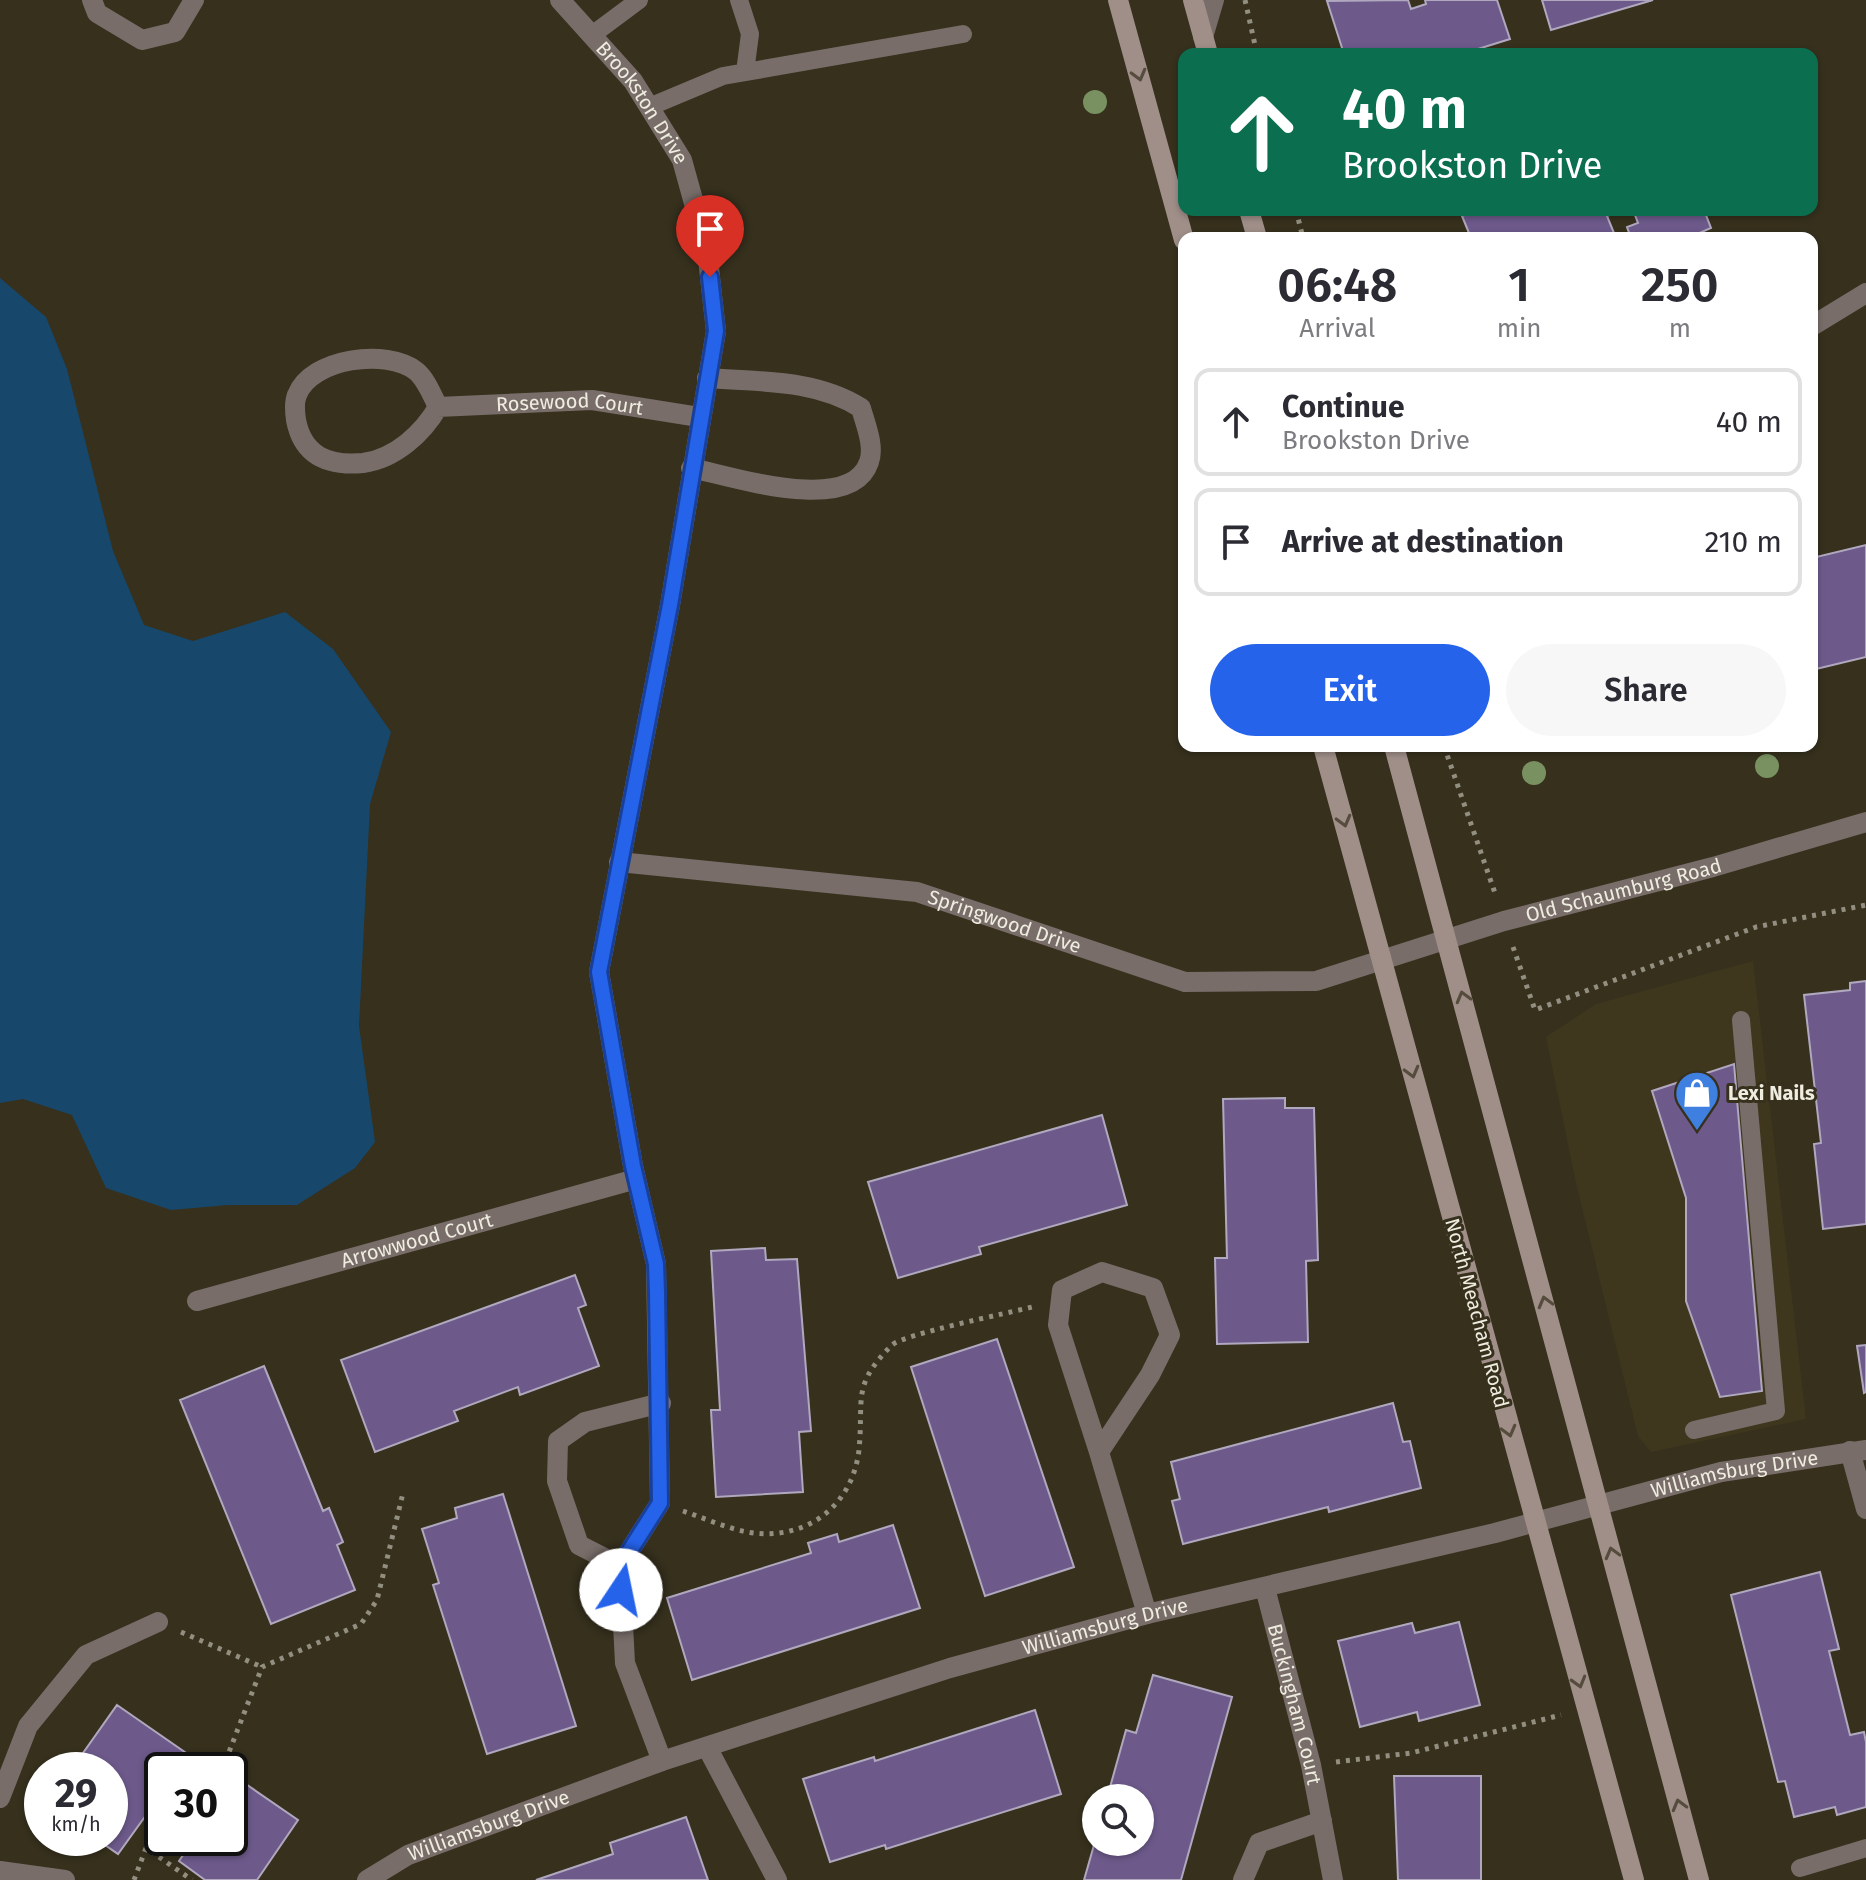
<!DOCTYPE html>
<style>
:root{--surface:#fff;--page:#f7f7f7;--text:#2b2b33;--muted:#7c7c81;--line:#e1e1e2;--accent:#2563eb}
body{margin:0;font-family:"Fira Sans",sans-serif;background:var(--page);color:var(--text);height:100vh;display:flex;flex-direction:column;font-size:30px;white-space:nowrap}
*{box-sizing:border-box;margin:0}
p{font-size:26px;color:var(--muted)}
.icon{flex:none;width:44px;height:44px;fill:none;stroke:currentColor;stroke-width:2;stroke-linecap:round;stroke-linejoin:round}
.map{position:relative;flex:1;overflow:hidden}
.sheet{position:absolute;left:1178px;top:232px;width:640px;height:520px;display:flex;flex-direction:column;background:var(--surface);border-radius:16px;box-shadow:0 2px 6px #0004}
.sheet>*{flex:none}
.banner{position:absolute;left:1178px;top:48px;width:640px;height:168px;border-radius:16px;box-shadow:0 2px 6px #0004;background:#0b6e4f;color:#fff;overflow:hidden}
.buttons{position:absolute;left:1082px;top:1784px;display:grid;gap:16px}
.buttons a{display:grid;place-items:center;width:72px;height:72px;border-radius:50%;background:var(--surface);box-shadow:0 2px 6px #0004;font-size:40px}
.speed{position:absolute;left:24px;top:1752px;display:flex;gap:16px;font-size:40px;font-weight:700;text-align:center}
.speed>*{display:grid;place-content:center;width:104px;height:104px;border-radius:50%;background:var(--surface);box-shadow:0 2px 6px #0004;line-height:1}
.speed small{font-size:20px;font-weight:400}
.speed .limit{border:4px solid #111;border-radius:12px;background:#fff;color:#111}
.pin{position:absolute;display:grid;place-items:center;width:68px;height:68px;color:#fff;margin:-82px -34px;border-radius:50% 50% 50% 0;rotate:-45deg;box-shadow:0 0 8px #0007}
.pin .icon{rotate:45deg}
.me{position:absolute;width:88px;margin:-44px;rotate:11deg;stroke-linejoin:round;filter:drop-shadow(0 0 6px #0008)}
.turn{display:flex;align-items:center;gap:28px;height:168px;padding:0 32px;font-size:36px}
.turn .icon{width:104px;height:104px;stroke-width:2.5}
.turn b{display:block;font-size:56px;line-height:68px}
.eta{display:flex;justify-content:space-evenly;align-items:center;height:136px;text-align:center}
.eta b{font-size:48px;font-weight:600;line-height:56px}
.button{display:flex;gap:16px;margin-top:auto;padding:16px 32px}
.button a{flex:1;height:92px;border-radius:48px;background:var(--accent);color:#fff;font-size:32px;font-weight:600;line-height:92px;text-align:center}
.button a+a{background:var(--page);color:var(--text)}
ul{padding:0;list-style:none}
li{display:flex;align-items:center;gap:24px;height:108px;margin:0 16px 12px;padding:0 16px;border:4px solid var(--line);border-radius:16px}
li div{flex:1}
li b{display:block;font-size:30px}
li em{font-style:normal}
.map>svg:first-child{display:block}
.built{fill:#3f371d}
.water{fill:#17486b}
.building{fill:#6d5a8b;stroke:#b0a8be;stroke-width:2}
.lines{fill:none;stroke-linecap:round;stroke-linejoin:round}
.path{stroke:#938f80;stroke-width:5;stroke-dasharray:4 6;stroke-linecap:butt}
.service{stroke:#786d69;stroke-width:18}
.minor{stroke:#786d69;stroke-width:20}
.secondary{stroke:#a08f89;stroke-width:20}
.tree{fill:#799161}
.oneway{stroke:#564c3d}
.route-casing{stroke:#184099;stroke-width:20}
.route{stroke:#2563eb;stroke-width:14}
.labels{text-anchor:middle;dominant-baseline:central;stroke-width:6;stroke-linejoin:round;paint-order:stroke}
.street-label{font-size:20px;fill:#efece0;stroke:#36301d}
.poi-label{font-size:20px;font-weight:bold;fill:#efece0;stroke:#36301d;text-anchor:start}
</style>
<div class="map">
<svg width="1866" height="1880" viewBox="0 0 1866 1880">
<rect width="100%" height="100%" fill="#36301d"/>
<!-- built -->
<path class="built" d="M 1753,961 L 1806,1419 L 1651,1452 L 1638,1436 L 1576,1183 L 1546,1037 L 1596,1004 Z"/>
<!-- water -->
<path class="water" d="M 0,278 L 46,317 L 67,369 L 113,551 L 144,625 L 193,641 L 285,612 L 333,649 L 391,732 L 370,804 L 359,1026 L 375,1142 L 355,1168 L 297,1205 L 228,1205 L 171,1210 L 106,1188 L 72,1115 L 23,1099 L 0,1103 Z"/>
<!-- building -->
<path class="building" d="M 1408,0 L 1411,9 L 1426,4 L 1425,0 L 1497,0 L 1510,39 L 1462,54 L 1344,54 L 1327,1 Z
M 1542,0 L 1653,0 L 1551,30 Z
M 1477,210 L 1621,210 L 1607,216 L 1616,238 L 1471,238 L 1462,216 Z
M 1633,210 L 1704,210 L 1711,228 L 1688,238 L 1631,238 L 1627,227 L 1638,223 Z
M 1866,545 L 1866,657 L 1812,670 L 1812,558 Z
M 1866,981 L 1866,1224 L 1823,1229 L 1814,1144 L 1821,1143 L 1804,995 L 1850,990 L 1850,983 Z
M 1734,1064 L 1762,1391 L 1720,1397 L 1686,1301 L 1686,1198 L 1652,1091 Z
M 1285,1098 L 1285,1108 L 1314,1108 L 1318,1260 L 1306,1261 L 1308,1342 L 1217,1344 L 1215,1258 L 1227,1258 L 1223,1099 Z
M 1102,1115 L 1127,1205 L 979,1247 L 981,1254 L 898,1278 L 868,1182 Z
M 765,1248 L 766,1260 L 797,1259 L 811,1431 L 799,1432 L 803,1492 L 716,1497 L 711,1410 L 720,1410 L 711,1251 Z
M 575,1275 L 586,1305 L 578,1308 L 599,1366 L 520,1395 L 518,1387 L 454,1411 L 458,1421 L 375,1452 L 341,1360 Z
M 997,1339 L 1074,1567 L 985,1596 L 911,1367 Z
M 1866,1345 L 1866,1392 L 1864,1393 L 1857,1346 Z
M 264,1366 L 323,1511 L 329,1508 L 343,1542 L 337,1545 L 355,1590 L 271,1624 L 180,1400 Z
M 1393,1403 L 1403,1442 L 1410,1441 L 1421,1488 L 1329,1512 L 1328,1507 L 1183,1544 L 1172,1501 L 1180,1499 L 1171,1462 Z
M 503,1494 L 576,1726 L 487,1754 L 433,1585 L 439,1583 L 422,1529 L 457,1518 L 455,1508 Z
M 893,1525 L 920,1608 L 692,1680 L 667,1598 L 811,1553 L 808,1543 L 837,1534 L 839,1542 Z
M 1820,1572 L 1839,1649 L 1829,1651 L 1850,1735 L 1864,1732 L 1866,1742 L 1866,1807 L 1837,1815 L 1835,1807 L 1794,1817 L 1785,1781 L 1778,1782 L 1731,1595 Z
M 1459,1622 L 1480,1705 L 1419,1721 L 1417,1712 L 1360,1727 L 1338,1641 L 1412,1623 L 1415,1633 Z
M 1153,1675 L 1232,1697 L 1181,1880 L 1084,1880 L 1096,1838 L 1096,1842 L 1140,1842 L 1140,1798 L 1107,1798 L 1126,1730 L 1136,1733 Z
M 117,1705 L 189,1755 L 178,1770 L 162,1770 L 162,1793 L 118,1854 L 95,1838 L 110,1838 L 110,1770 L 71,1770 Z
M 1035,1710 L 1061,1794 L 886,1849 L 885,1845 L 830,1862 L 803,1779 L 874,1757 L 875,1761 Z
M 1394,1776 L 1481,1776 L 1481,1880 L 1398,1880 Z
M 237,1778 L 298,1820 L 257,1880 L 205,1880 L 179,1861 L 195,1838 L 230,1838 L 230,1788 Z
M 686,1817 L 708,1880 L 536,1880 L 613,1854 L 610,1843 Z"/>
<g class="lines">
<!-- path -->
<path class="path" d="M 1245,0 L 1257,54
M 1296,210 L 1303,238
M 1444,746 L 1496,896
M 1513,947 L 1535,1010 L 1756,927 L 1866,905
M 683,1511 C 704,1518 726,1528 747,1532 C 804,1542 852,1508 859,1450 C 864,1398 851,1386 892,1345 C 904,1334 1009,1313 1032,1307
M 181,1632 L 262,1667
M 1336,1762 L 1411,1753 L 1561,1715
M 222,1770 L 262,1667 L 361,1624 L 377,1600 L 403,1493
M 146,1848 L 162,1827
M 134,1880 L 146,1848 L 192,1880"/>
<!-- service -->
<path class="service" d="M 739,0 L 750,34 L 745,72
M 592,35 L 639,0
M 649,107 L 723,76 L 963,34
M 1694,1430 L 1776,1411 L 1741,1020
M 1800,1868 L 1866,1848"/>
<!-- minor -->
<g class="minor">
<path d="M 92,0 L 97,13 L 142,40 L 175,32 L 194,0"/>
<path id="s1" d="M 560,0 L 633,81 L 682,160 L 707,250 L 716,331 L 670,605 L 599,972 L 633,1166 L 656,1264 L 660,1503 L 620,1566 L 625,1663 L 662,1761"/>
<path d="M 1203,37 L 1214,0"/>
<path d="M 1812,326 L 1866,293"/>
<path id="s2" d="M 438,407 C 432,395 426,379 416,371 C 387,348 311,358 297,395 C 294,402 295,413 296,420 C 303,456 328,466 363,463 C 395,459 423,433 438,407 L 592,400 L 699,417"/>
<path d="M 691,468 C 731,476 851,516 869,462 C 875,446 865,423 861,408 C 816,379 759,382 707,378"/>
<path id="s3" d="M 619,862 L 917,892 L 1185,982 L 1316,981 L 1504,921 L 1713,867 L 1866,822"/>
<path id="s4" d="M 197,1301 L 636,1179"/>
<path d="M 1850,1451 L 1866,1509"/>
<path d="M 1099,1452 L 1058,1325 L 1062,1290 L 1102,1272 L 1153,1288 L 1170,1335 L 1150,1375 L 1099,1452 L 1147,1614"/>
<path d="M 620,1566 L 579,1545 L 557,1481 L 558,1441 L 585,1422 L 661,1403"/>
<path id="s5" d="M 1265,1588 L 1311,1765 L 1333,1880"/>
<path d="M 707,1747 L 777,1880"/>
<path d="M 0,1798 L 28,1726 L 86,1655 L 158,1622"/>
<path d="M 0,1871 L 65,1880"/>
<path id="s6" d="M 367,1880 L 408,1855 L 662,1761 L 950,1668 L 1147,1614 L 1495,1533 L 1721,1472 L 1866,1450"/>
<path d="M 1243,1880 L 1259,1843 L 1322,1821"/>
</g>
<!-- secondary -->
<path class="secondary" d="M 1118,0 L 1184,240
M 1193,0 L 1208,54
M 1249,210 L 1257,238
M 1323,746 L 1634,1880
M 1394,746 L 1699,1880"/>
</g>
<!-- trees -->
<g class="tree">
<circle cx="1095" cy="102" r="12"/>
<circle cx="1767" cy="766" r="12"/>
<circle cx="1534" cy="773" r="12"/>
</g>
<!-- one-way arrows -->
<defs><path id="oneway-chevron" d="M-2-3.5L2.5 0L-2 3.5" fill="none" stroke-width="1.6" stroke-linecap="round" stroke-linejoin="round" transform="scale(2)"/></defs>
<g class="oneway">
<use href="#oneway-chevron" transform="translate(1139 75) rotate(75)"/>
<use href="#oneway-chevron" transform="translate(1344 821) rotate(75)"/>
<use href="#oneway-chevron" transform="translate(1463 997) rotate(-105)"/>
<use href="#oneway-chevron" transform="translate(1412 1072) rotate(75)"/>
<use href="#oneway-chevron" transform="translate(1545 1302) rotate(-105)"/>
<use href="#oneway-chevron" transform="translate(1509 1431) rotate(75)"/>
<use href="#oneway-chevron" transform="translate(1612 1553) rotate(-105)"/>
<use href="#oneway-chevron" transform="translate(1579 1682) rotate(74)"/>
<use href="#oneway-chevron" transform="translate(1679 1805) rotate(-105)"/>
</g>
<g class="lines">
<!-- route casing -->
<g class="route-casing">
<path id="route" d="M 621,1590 L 620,1566 L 660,1503 L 657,1292 L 656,1264 L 633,1166 L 599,972 L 670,605 L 716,331 L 710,277"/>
</g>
<!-- route -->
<use href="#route" class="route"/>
</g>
<!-- icons -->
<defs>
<g id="shop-pin" transform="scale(2.3)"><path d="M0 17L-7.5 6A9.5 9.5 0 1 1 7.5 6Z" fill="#3f7fe0" stroke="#36301d"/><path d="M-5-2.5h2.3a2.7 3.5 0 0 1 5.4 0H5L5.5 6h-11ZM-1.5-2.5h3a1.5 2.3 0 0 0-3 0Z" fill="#fff"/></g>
</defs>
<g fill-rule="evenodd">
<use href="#shop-pin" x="1697" y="1093"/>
</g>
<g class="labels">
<!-- street labels -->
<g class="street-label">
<text stroke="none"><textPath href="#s1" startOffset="132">Brookston Drive</textPath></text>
<text stroke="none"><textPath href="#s2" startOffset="520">Rosewood Court</textPath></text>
<text stroke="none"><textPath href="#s3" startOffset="1034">Old Schaumburg Road</textPath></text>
<text stroke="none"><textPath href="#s3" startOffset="392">Springwood Drive</textPath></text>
<text stroke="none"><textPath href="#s4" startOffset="228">Arrowwood Court</textPath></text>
<text transform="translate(1477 1313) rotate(75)">North Meacham Road</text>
<text stroke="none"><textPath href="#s6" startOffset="1430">Williamsburg Drive</textPath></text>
<text stroke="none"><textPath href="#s6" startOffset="782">Williamsburg Drive</textPath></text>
<text stroke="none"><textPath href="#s5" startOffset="120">Buckingham Court</textPath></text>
<text stroke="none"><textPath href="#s6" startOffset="134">Williamsburg Drive</textPath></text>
</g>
<!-- poi labels -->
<g class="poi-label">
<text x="1728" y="1093">Lexi Nails</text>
</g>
</g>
</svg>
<div class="buttons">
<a><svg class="icon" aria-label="search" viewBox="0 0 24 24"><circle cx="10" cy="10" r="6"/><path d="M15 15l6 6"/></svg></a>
</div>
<div class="speed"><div>29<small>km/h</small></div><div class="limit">30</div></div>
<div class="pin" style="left:710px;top:277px;background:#d93025"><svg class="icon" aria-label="arrive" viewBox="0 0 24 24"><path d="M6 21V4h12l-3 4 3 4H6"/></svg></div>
<svg class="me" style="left:621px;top:1590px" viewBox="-20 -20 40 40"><circle r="19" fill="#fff"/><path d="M0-13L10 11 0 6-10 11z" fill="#2563eb"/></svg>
<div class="banner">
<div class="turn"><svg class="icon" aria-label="ahead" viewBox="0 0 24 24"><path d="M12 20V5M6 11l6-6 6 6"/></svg><div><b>40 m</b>Brookston Drive</div></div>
</div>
<section class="sheet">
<div class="eta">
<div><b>06:48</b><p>Arrival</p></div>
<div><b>1</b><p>min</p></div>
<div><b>250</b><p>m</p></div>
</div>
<ul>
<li><svg class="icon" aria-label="ahead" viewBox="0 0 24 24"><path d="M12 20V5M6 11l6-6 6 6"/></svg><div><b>Continue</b><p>Brookston Drive</p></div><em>40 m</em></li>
<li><svg class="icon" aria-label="arrive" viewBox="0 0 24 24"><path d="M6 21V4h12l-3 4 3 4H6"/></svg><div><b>Arrive at destination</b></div><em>210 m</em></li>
</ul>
<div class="button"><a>Exit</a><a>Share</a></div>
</section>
</div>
